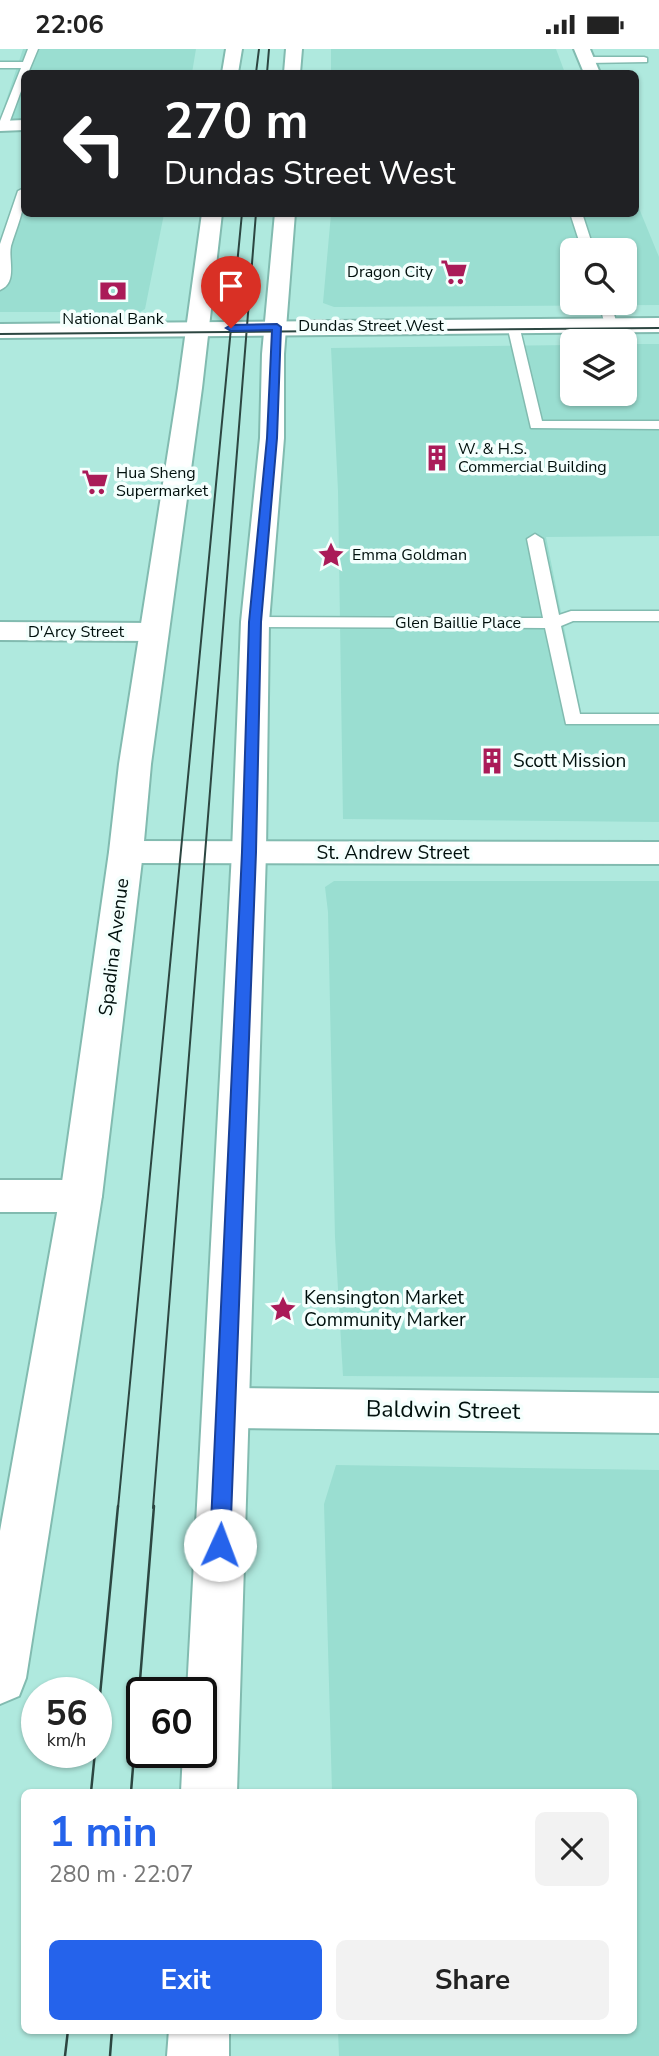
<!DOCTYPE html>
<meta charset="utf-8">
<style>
:root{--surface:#fff;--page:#f2f2f2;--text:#222;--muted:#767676;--accent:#2563eb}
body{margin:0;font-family:"Nunito Sans",sans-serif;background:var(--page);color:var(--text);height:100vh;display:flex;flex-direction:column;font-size:26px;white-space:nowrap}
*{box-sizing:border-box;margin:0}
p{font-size:23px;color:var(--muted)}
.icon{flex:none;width:38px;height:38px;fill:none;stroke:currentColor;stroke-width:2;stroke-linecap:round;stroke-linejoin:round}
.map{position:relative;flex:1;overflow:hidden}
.drawer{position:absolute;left:21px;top:1740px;width:616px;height:245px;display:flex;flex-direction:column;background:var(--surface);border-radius:10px;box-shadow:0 2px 5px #0004}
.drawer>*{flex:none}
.hud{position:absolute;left:21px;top:21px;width:618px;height:147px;border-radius:10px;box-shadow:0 2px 5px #0004;background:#202124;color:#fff;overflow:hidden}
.fabs{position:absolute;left:560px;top:189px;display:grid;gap:14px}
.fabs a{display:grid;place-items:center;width:77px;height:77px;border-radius:10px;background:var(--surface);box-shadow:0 2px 5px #0004;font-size:35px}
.speed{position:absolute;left:21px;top:1628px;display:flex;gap:14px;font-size:35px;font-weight:700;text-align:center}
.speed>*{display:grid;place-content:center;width:91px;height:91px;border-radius:50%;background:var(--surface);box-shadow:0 2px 5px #0004;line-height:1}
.speed small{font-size:18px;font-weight:400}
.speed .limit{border:4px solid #111;border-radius:10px;background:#fff;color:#111}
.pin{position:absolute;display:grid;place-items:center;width:60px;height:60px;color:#fff;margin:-72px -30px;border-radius:50% 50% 50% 0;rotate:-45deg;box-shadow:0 0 7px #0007}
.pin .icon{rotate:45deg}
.me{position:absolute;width:77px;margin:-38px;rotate:2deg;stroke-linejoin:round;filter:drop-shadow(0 0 5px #0008)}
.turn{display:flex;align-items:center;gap:24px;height:147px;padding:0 28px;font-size:32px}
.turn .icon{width:91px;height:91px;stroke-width:2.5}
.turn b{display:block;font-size:49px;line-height:60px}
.round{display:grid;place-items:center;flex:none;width:74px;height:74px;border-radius:10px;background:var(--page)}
.overview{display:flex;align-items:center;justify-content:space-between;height:119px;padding:0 28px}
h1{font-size:42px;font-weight:700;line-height:52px;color:var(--accent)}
.primary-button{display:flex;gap:14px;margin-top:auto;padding:14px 28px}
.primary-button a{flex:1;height:80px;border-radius:10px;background:var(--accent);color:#fff;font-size:28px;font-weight:700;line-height:80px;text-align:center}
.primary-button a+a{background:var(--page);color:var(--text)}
.status{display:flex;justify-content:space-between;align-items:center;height:49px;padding:0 35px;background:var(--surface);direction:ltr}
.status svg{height:19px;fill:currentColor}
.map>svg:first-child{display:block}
.built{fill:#9aded1;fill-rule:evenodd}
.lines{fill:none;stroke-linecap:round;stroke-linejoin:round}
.lane-casing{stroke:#82bbb0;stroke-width:3}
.street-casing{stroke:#82bbb0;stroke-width:4}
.secondary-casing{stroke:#82bbb0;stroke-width:4}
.primary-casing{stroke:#82bbb0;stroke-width:4}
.lane{fill:#fff;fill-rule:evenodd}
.street{fill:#fff;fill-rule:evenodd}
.secondary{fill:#fff;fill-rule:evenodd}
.primary{fill:#fff;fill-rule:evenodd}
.tram-far1{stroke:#2c4641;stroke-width:2}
.tram{stroke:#2c4641;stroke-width:2.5}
.route{fill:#2563eb;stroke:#184099;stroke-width:2}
.labels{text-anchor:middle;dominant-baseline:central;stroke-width:7;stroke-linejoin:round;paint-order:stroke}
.far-poi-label{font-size:16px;fill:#00100d;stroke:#f4fffd;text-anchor:start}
.far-street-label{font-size:16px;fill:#00100d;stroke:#f4fffd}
.poi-label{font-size:19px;fill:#00100d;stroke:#f4fffd;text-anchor:start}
.street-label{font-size:19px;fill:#00100d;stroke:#f4fffd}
.near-street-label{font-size:23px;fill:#00100d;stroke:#f4fffd}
</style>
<div class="status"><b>22:06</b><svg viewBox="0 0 49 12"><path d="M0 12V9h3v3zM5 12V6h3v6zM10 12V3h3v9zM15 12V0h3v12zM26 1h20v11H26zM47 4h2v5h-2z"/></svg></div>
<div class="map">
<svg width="659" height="2007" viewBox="0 0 659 2007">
<rect width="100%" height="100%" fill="#afe9de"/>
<!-- built -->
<path class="built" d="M 23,0 L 196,0 L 192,24 L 24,24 L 24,69 L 0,70 Z
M 331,0 L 556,0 L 565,24 L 331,24 Z
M 24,144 L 24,164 L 164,165 L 145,260 L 140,263 L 0,263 L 0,205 Z
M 636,152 L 659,208 L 659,256 L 334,258 L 323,254 L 331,165 L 635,164 ZM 572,201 L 625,201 L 625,254 L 572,254 Z
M 625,295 L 659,295 L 659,487 L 546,488 L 582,668 L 659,668 L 659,773 L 343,770 L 338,442 L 331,299 L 572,296 L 572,345 L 625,345 Z
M 334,832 L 659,832 L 659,1329 L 343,1327 L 335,1188 L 328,863 L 325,838 Z
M 336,1416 L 659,1421 L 659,2007 L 339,2007 L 338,1981 L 634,1981 L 634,1743 L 332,1743 L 324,1455 Z"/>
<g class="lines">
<!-- lane casing -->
<g class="lane-casing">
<path id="lane" d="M 28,0 L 38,0 L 28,24 L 24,24 L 24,34 L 8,77 L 0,79 L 0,72 L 21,19 L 0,19 L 0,13 L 23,13 Z
M 644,8 L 647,9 L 647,13 L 587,14 L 582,11 L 587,8 Z
M 24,139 C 26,159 17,177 11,197 C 8,210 18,234 0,241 L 0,195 L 18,142 Z
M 570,164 L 582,164 L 594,201 L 582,201 Z
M 599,254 L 611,254 L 617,276 L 616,279 L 606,279 L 605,276 Z
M 513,272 L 519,276 L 542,372 L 659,372 L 659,380 L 531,379 L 507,276 Z
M 535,485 L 543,490 L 559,566 L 571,562 L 659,562 L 659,572 L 573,572 L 561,577 L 580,665 L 659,665 L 659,675 L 566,675 L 545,579 L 255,578 L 247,573 L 255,568 L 543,569 L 527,490 Z"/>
</g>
<!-- street casing -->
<g class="street-casing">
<path id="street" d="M 574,0 L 590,0 L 600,24 L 584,24 Z
M 24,71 L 24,81 L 0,82 L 0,72 Z
M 0,573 L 153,574 L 163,577 L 167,583 L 163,589 L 153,592 L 0,591 Z
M 126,792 L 659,793 L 659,815 L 126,814 L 114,811 L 109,803 L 114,795 Z
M 0,1131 L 81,1131 L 96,1135 L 102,1147 L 96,1159 L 81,1163 L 0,1163 Z
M 226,1339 L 659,1344 L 659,1384 L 226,1379 L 210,1373 L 203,1359 L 210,1345 Z"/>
</g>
<!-- secondary casing -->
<g class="secondary-casing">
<path id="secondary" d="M 659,269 L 659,283 L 0,289 L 0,275 Z
M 81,1131 L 96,1135 L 102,1147 L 26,1629 L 19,1647 L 0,1655 L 0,1482 L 60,1147 L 66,1135 Z"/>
</g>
<!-- primary casing -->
<g class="primary-casing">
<path id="primary" d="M 226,0 L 242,0 L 238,24 L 222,24 Z
M 286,0 L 302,0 L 300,24 L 284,24 Z
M 202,164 L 222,164 L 202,339 L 151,715 L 143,803 L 102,1147 L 96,1159 L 81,1163 L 66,1159 L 60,1147 L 109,803 L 119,715 L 178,339 Z
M 275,164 L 295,164 L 284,305 L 284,389 L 269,573 L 266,803 L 237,1743 L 181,1743 L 183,1703 L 201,1703 L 201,1643 L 187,1643 L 232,803 L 241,573 L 260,389 L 262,305 Z
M 169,1981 L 229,1981 L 229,2007 L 167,2007 Z"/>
</g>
<!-- lane -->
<use href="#lane" class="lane"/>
<!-- street -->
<use href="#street" class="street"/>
<!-- secondary -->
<use href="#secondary" class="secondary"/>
<!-- primary -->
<use href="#primary" class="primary"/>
<!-- tram-far1 -->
<path class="tram-far1" d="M 256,24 L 259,0
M 267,24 L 269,0
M 0,285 L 659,279
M 118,1459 L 242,164
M 153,1459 L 256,164"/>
<!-- tram -->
<path class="tram" d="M 96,1688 L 118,1457
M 91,1743 L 95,1703
M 131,1743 L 154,1457
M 65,2007 L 68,1981
M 110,2007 L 112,1981"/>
</g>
<!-- route -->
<path class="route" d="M 277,275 L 281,278 L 277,389 L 261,573 L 256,803 L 230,1496 L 227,1503 L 220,1506 L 213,1503 L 210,1496 L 242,803 L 249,573 L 267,389 L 272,281 L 231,282 L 226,279 L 231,276 Z"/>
<!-- icons -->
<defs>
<g id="supermarket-bare" transform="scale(2.1)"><path d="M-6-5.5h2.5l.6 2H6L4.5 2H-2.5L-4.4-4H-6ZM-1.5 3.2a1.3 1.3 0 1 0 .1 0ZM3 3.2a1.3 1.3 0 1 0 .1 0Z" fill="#aa1b58" stroke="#f4fffd" stroke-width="2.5" paint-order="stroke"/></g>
<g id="bank-bare" transform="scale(2.1)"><path d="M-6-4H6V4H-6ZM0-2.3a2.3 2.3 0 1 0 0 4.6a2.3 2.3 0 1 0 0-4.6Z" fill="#aa1b58" stroke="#f4fffd" stroke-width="2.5" paint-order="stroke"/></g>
<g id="building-bare" transform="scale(2.1)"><path d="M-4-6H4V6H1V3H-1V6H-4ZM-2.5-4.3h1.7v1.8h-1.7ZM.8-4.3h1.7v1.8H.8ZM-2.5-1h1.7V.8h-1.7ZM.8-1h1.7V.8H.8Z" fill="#aa1b58" stroke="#f4fffd" stroke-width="2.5" paint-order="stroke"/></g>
<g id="sight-bare" transform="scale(2.1)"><path d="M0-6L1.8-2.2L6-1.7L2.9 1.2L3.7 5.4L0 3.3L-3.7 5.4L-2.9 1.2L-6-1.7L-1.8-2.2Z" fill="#aa1b58" stroke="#f4fffd" stroke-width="2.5" paint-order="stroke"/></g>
</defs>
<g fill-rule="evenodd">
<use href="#supermarket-bare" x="454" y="223"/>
<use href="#bank-bare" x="113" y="242"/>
<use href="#building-bare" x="437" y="409"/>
<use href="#supermarket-bare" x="95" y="433"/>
<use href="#sight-bare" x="331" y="506"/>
<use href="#building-bare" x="492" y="712"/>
<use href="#sight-bare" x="283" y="1260"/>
</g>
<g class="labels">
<!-- far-poi labels -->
<g class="far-poi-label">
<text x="433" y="223" text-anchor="end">Dragon City</text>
<text x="113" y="270" text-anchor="middle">National Bank</text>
<text x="458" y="400">W. &amp; H.S.<tspan x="458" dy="18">Commercial Building</tspan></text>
<text x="116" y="424">Hua Sheng<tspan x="116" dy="18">Supermarket</tspan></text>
<text x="352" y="506">Emma Goldman</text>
</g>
<!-- far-street labels -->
<g class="far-street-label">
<text x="371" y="277">Dundas Street West</text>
<text x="458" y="574">Glen Baillie Place</text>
<text x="76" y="583">D'Arcy Street</text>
</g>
<!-- poi labels -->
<g class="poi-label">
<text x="513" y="712">Scott Mission</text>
<text x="304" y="1249">Kensington Market<tspan x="304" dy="22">Community Marker</tspan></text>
</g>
<!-- street labels -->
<g class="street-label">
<text x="393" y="804">St. Andrew Street</text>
<text transform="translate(114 898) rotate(-83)">Spadina Avenue</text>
</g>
<!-- near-street labels -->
<g class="near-street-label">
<text transform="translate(443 1361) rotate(1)">Baldwin Street</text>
</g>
</g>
</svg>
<div class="fabs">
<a><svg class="icon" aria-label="search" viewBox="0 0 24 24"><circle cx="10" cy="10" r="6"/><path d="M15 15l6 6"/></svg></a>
<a><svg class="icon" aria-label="layers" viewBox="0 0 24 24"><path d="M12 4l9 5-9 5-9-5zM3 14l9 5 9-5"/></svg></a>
</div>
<div class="speed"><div>56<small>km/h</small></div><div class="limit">60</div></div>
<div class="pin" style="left:231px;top:279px;background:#d93025"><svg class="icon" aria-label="arrive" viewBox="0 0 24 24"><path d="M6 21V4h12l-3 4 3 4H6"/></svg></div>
<svg class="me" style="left:220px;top:1496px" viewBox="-20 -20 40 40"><circle r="19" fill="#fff"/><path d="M0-13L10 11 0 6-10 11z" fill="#2563eb"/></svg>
<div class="hud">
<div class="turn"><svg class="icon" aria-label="left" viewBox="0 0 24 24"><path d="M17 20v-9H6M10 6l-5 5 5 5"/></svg><div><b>270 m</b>Dundas Street West</div></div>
</div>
<section class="drawer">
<div class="overview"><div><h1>1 min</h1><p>280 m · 22:07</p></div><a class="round"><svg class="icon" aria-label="close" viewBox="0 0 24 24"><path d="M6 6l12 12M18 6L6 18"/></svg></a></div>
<div class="primary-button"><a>Exit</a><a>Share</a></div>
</section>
</div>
